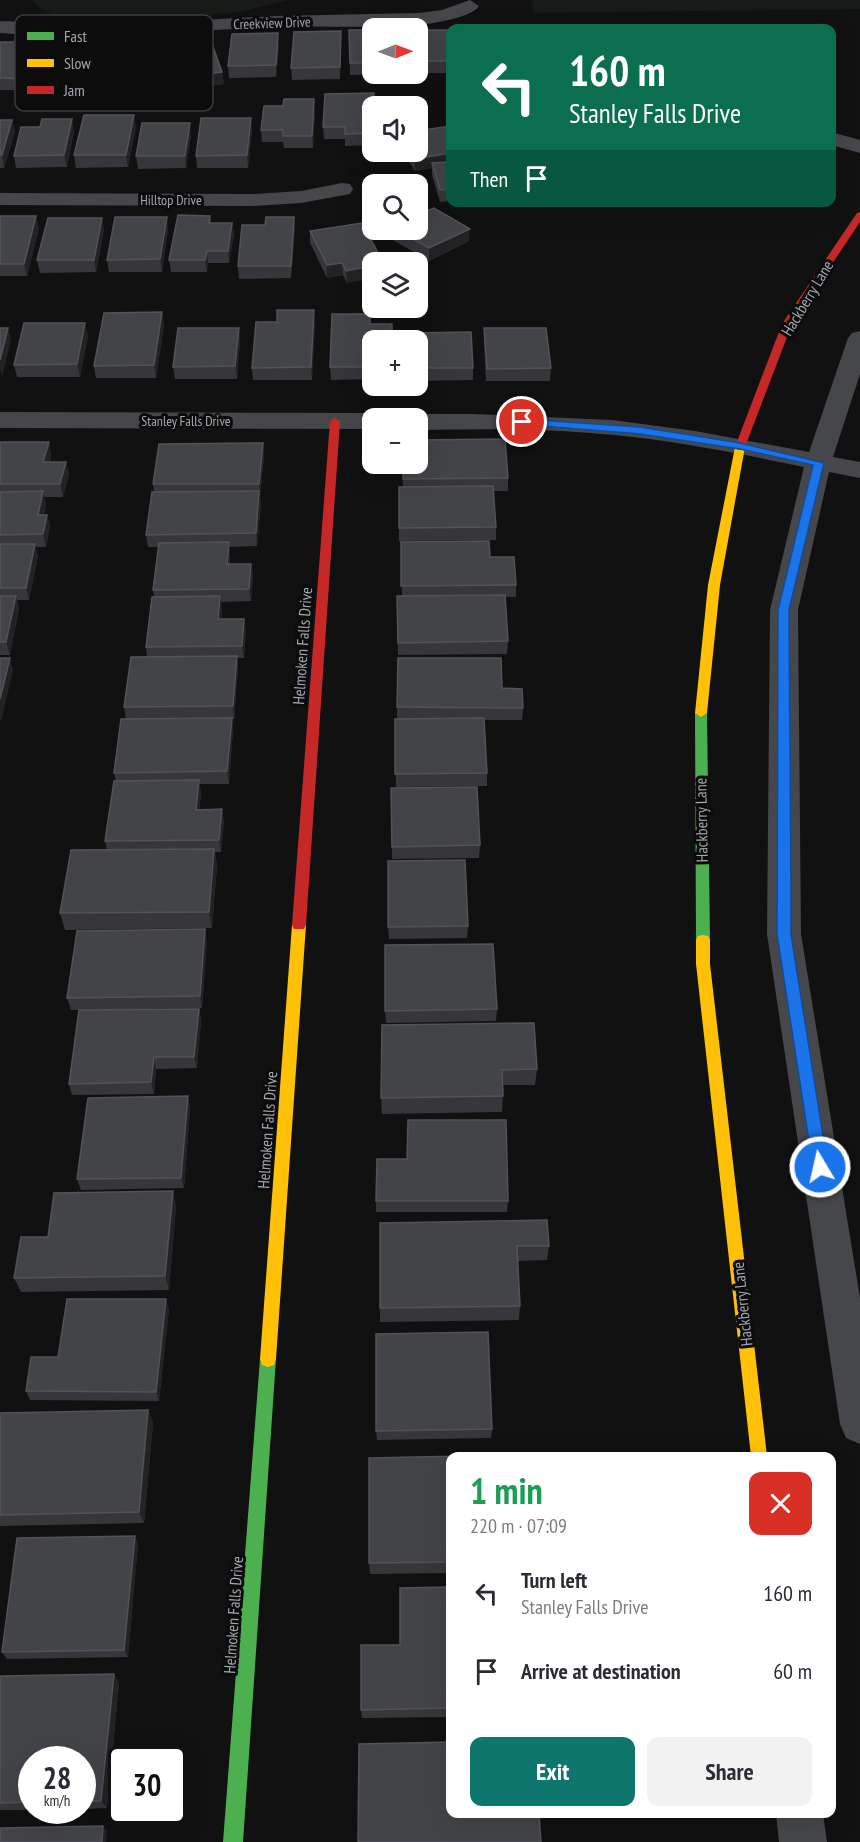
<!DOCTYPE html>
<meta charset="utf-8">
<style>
:root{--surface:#fff;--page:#f2f2f3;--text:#2b2b33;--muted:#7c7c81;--accent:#0f766e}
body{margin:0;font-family:"PT Sans Narrow",sans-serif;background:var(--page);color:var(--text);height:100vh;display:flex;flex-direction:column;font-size:22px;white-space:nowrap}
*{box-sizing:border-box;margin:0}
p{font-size:20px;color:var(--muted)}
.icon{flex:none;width:33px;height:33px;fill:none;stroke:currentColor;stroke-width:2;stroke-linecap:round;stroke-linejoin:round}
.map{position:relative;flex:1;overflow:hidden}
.panel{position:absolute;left:446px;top:1452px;width:390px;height:366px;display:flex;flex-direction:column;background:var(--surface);border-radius:12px;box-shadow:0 6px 24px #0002}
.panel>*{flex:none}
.hud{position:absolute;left:446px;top:24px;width:390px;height:183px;border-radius:12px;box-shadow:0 6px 24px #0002;background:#0b6e4f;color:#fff;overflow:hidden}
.needle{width:39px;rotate:89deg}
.buttons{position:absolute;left:362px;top:18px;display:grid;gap:12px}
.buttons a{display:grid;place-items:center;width:66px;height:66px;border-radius:12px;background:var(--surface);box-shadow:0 6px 24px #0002;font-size:30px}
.speed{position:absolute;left:18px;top:1746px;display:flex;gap:12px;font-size:30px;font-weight:700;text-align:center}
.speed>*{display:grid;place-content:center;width:78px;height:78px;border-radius:50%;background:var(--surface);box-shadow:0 6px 24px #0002;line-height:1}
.speed small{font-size:15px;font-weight:400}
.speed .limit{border:3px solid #111;border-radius:9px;background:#fff;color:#111}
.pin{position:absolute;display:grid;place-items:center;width:51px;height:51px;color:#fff;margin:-26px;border:3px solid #fff;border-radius:50%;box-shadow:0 2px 6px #0007}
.me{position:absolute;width:66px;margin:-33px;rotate:351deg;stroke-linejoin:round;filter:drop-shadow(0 0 4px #0008)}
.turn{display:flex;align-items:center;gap:21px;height:126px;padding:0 24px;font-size:27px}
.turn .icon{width:78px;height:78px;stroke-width:2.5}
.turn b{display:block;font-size:42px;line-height:51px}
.then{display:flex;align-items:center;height:57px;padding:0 24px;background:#0003;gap:12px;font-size:22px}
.round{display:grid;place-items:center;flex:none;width:63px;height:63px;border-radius:12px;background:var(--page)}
.head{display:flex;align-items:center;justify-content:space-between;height:102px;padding:0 24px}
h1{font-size:36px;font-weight:700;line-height:45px;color:#1e9e55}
.cta{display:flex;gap:12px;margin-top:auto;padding:12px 24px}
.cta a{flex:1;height:69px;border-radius:12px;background:var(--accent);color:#fff;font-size:24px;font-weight:700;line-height:69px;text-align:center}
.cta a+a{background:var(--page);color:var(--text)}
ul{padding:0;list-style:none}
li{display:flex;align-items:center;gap:18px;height:78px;padding:0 24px}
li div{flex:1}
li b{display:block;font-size:22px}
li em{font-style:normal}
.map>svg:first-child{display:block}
.green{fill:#171b18}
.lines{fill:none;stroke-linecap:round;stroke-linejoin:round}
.street{fill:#46474a;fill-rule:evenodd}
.fast{fill:#4caf50;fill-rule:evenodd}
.slow{fill:#ffc107;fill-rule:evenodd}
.jam{fill:#c62828;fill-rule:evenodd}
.wall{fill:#37373b}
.shaded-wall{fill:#232325}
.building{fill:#434448;stroke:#525358;stroke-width:1.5}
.route{fill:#1a73e8;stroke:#114b97;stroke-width:1.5}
.labels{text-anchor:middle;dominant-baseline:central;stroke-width:6;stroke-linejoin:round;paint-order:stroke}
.far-street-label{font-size:14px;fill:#a4a8b1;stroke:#0c0c0d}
.street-label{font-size:16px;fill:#a4a8b1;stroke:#0c0c0d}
.key{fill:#0c0c0d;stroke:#3a3b3e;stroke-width:1.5}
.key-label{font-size:16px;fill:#a4a8b1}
</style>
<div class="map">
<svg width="860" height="1842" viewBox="0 0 860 1842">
<rect width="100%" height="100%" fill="#111112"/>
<!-- green -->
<path class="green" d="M 32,0 L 288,0 L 240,12 L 170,18 L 87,19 L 58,17 L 41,9 Z
M 533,0 L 860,0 L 860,9 L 533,13 Z"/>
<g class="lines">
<!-- street -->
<path class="street" d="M 470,0 L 479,6 C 471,18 434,23 420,25 C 371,29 322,25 273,27 C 182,31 92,40 0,33 L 0,21 L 114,25 L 276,16 L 419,13 L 442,10 Z
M 831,132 L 860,140 L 860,153 L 831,145 Z
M 342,183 L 350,184 L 353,189 L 350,194 L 301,203 L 252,206 L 0,205 L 0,193 L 252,194 L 301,191 Z
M 860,331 L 860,374 L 833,457 L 860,462 L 860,478 L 829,472 L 798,610 L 801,934 L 860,1298 L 860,1444 L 846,1438 L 840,1424 L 767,934 L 770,610 L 804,467 C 741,454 678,441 614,435 C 549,428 483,429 417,430 L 417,418 L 407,418 L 417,414 L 473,414 L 612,420 L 695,431 L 809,452 L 848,338 L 852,333 Z
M 0,412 L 372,413 L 383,418 L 372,418 L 372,429 L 0,428 Z
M 776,1814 L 823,1814 L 827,1842 L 779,1842 Z"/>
<!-- fast -->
<path class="fast" d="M 701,709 L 707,713 L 710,940 L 708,944 L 698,944 L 696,940 L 695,713 Z
M 268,1351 L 274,1353 L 276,1359 L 243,1842 L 223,1842 L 260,1359 L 262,1353 Z"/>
<!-- slow -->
<path class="slow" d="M 740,444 L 745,447 L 720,585 L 707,713 L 701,717 L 695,713 L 708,585 L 735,447 Z
M 299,920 L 304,921 L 306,925 L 276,1359 L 274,1365 L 268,1367 L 262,1365 L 260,1359 L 292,925 L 294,921 Z
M 703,935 L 708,936 L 710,940 L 710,964 L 767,1456 L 751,1456 L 696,964 L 696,940 L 698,936 Z"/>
<!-- jam -->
<path class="jam" d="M 860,212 L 860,222 L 792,324 L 745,447 L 740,450 L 736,449 L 735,447 L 782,324 L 857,213 Z
M 335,418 L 340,421 L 306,925 L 304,929 L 294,929 L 292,925 L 330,421 Z"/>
</g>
<!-- wall -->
<path class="wall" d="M 349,30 L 372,30 L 372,74 L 382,74 L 350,75 Z
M 417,30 L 450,30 L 450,73 L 417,73 Z
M 0,42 L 40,42 L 42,54 L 30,90 L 0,90 Z
M 165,43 L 224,84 L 177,89 L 167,55 Z
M 341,43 L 340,79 L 292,80 L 291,68 Z
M 279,45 L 276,77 L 229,78 L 228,66 Z
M 78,47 L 96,47 L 98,59 L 90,81 L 71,81 L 68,88 L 40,88 L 38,76 Z
M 155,55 L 149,90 L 101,90 L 99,78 Z
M 374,93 L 375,106 L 372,106 L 372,145 L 345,146 L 345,139 L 324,139 L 323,127 Z
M 283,106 L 315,111 L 313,148 L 284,148 L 283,142 L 262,142 L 261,130 Z
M 0,120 L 12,120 L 15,132 L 4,168 L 0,168 Z
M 450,126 L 450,201 L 440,202 L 432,175 L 432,168 L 415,171 L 403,152 L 417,152 Z
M 40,127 L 74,131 L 67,167 L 16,168 L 14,156 Z
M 136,127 L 128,167 L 76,168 L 74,155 Z
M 252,130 L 248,168 L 197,168 L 196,156 Z
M 191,135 L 186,168 L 138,169 L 136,156 Z
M 0,216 L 39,228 L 27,276 L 0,276 Z
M 210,216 L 211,223 L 232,223 L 234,235 L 229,263 L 208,263 L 207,272 L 171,272 L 169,260 Z
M 294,217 L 295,229 L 291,278 L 239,279 L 238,266 L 265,225 Z
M 168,229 L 162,272 L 109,272 L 107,260 Z
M 104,230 L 96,272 L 40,273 L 37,260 Z
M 381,230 L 417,230 L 469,241 L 429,261 L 381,233 Z
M 310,231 L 383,262 L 347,283 L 343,275 L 327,278 L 310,243 Z
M 315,323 L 312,380 L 253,380 L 252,368 Z
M 370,324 L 372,340 L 372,379 L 331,380 L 330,367 Z
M 164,325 L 156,378 L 96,378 L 94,366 Z
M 484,328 L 551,368 L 550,381 L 486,381 L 484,341 Z
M 88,335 L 80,377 L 17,377 L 14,365 Z
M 240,340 L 237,379 L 175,379 L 173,367 Z
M 417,340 L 473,368 L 473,380 L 417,381 Z
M 0,442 L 49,442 L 51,455 L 50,462 L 66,462 L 69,475 L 63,497 L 44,497 L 46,504 L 44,515 L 47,515 L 50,527 L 46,547 L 35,547 L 38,556 L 29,600 L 17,600 L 19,608 L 10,655 L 0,655 Z
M 263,443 L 264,456 L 260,497 L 261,504 L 257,546 L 229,547 L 230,555 L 230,564 L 251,564 L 253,576 L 251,601 L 221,602 L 222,609 L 221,619 L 244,619 L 246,631 L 244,658 L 237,658 L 238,669 L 234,719 L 232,719 L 233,730 L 229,784 L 199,784 L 201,793 L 199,810 L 222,809 L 224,822 L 221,852 L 215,852 L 217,866 L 212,928 L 65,930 L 60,913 L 107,850 L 105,841 L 116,781 L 114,773 L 126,719 L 124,707 L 147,657 L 146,647 L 154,597 L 153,590 L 159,547 L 148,547 L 146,535 L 154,492 L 153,484 Z
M 403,464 L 508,478 L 508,491 L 494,491 L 496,527 L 496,540 L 399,541 L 399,487 L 403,487 Z
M 401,542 L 490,557 L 516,585 L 516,597 L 505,597 L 508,641 L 507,654 L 398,655 L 397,596 L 402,596 Z
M 502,688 L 523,708 L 522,720 L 484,720 L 487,773 L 487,786 L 396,787 L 395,719 L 397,719 L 397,707 Z
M 391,788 L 480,845 L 479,858 L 392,859 Z
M 468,926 L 467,938 L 389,939 L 388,927 Z
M 207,941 L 202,1008 L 71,1010 L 67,998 Z
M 199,1009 L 201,1020 L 197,1068 L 156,1069 L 154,1094 L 72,1095 L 69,1084 Z
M 497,1009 L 496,1021 L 386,1023 L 385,1011 Z
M 534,1023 L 537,1069 L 535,1085 L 503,1085 L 503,1096 L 502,1112 L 382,1114 L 381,1098 Z
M 188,1096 L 190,1108 L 184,1188 L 81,1190 L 77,1179 Z
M 173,1191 L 176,1206 L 169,1290 L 21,1292 L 14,1278 L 48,1237 Z
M 376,1201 L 508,1201 L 507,1212 L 376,1212 Z
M 380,1223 L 549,1246 L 547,1260 L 518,1261 L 520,1306 L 519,1320 L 380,1322 Z
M 169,1309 L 159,1401 L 30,1400 L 26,1391 L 58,1357 Z
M 148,1410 L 153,1423 L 144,1523 L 0,1526 L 0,1413 Z
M 492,1429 L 491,1438 L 377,1440 L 376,1431 Z
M 450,1456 L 450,1573 L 370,1574 L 369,1563 Z
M 138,1544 L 128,1657 L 7,1659 L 2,1652 Z
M 450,1587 L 450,1717 L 362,1718 L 361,1710 L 400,1645 Z
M 114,1674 L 119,1683 L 107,1808 L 82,1809 L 82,1760 L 32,1760 L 32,1810 L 0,1810 L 0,1676 Z"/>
<!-- shaded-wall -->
<path class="shaded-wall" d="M 278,33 L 279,45 L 276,77 L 276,65 Z
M 40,42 L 42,54 L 30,90 L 27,79 Z
M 154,43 L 155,55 L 149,90 L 147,78 Z
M 96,47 L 98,59 L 90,81 L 89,69 Z
M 69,69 L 71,81 L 68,88 L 66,76 Z
M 222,72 L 224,84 L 177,89 L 176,77 Z
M 314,99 L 315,111 L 313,148 L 312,136 Z
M 134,115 L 136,127 L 128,167 L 126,155 Z
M 251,118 L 252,130 L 248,168 L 247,155 Z
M 72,119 L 74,131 L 67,167 L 64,155 Z
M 12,120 L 15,132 L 4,168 L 2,155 Z
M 190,123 L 191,135 L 186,168 L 185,156 Z
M 450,153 L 450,165 L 432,163 L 432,168 L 415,171 L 415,159 Z
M 36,216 L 39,228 L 27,276 L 24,264 Z
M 167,217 L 168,229 L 162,272 L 160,259 Z
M 294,217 L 295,229 L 291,278 L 291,266 Z
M 102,218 L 104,230 L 96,272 L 94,260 Z
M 232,223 L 234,235 L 229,263 L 228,251 Z
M 470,229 L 469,241 L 429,261 L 429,248 Z
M 207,251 L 208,263 L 207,272 L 205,260 Z
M 342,263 L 343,275 L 327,278 L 327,265 Z
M 372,266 L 372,279 L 347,283 L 346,271 Z
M 314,310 L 315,323 L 312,380 L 311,367 Z
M 162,312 L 164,325 L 156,378 L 154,365 Z
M 85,323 L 88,335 L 80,377 L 77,364 Z
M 8,328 L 11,341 L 2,377 L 0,369 L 0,360 Z
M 239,328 L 240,340 L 237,379 L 235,366 Z
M 49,442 L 51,455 L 46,475 L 43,462 Z
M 263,443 L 264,456 L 260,497 L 259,484 Z
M 66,462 L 69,475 L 63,497 L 60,484 Z
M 43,491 L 46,504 L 41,527 L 38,515 Z
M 259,491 L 261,504 L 257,546 L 256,533 Z
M 47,515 L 50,527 L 46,547 L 43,534 Z
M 229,542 L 230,555 L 228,577 L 227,564 Z
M 35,544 L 38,556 L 29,600 L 26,588 Z
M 251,564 L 253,576 L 251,601 L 249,589 Z
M 16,596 L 19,608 L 10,655 L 6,642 Z
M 220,596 L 222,609 L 220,632 L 218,619 Z
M 244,619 L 246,631 L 244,658 L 242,646 Z
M 237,656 L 238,669 L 234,719 L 233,706 Z
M 10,658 L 13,670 L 1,722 L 0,719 L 0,699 Z
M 232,718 L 233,730 L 229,784 L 227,771 Z
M 199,780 L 201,793 L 198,822 L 196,810 Z
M 222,809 L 224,822 L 221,852 L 219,840 Z
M 214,849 L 217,866 L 212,928 L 209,912 Z
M 205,929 L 207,941 L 202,1008 L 200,996 Z
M 199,1009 L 201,1020 L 197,1068 L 194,1057 Z
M 154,1057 L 156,1069 L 154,1094 L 151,1082 Z
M 188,1096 L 190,1108 L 184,1188 L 181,1178 Z
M 173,1191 L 176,1206 L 169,1290 L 165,1276 Z
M 166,1299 L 169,1309 L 159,1401 L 156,1392 Z
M 148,1410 L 153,1423 L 144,1523 L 139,1512 Z
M 135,1536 L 138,1544 L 128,1657 L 124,1650 Z
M 114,1674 L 119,1683 L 107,1808 L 101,1801 Z
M 103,1826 L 107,1831 L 106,1842 L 102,1842 Z"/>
<!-- building -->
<path class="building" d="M 349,30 L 372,30 L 372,63 L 350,63 Z
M 417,30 L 450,30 L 450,61 L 417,61 Z
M 341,31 L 340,67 L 291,68 L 294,32 Z
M 278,33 L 276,65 L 228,66 L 232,34 Z
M 210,38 L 222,72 L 176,77 L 165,43 Z
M 0,42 L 40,42 L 27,79 L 0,78 Z
M 374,93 L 374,106 L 372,106 L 372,133 L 345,134 L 345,127 L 323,127 L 325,94 Z
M 284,99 L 314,99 L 312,136 L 283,136 L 283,130 L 261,130 L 264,106 L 283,106 Z
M 84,115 L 134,115 L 126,155 L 74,155 Z
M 201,118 L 251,118 L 247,155 L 196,156 Z
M 42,119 L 72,119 L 64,155 L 14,156 L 21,127 L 40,127 Z
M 0,120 L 12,120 L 2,155 L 0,155 Z
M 142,123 L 190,123 L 185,156 L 136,156 Z
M 450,126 L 450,153 L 415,159 L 410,152 L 417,152 L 417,131 Z
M 450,162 L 450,189 L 440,190 L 432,163 Z
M 417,208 L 424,212 L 434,208 L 470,229 L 429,248 L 397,230 L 417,230 Z
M 178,215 L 210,216 L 209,223 L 232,223 L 228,251 L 207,251 L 205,260 L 169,260 Z
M 0,216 L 36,216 L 24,264 L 0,264 Z
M 115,217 L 167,217 L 160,259 L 107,260 Z
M 266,217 L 294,217 L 291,266 L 238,266 L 242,225 L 265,225 Z
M 48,218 L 102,218 L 94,260 L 37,260 Z
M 362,223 L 383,262 L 372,262 L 372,266 L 346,271 L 342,263 L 327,265 L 310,231 Z
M 277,310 L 314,310 L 311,367 L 252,368 L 256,322 L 277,322 Z
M 162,312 L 154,365 L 94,366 L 104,313 Z
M 332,314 L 370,314 L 370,324 L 392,324 L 392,340 L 372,340 L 372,367 L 330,367 Z
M 24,323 L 85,323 L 77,364 L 14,365 Z
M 0,328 L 8,328 L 0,360 Z
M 178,328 L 239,328 L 235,366 L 173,367 Z
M 484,328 L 546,328 L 551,368 L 487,369 Z
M 471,332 L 473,368 L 417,368 L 417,340 L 408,340 L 408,333 Z
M 505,439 L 508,478 L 403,479 L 403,464 L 417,464 L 417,440 Z
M 0,442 L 49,442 L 43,462 L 66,462 L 60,484 L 0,484 Z
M 263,443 L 259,484 L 153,484 L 159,444 Z
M 493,486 L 496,527 L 399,528 L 399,487 Z
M 43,491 L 38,515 L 47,515 L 43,534 L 0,535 L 0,492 Z
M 259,491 L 256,533 L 146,535 L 152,492 Z
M 489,541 L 490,557 L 514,557 L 516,585 L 401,586 L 401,542 Z
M 229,542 L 227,564 L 251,564 L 249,589 L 153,590 L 159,543 Z
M 0,544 L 35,544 L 26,588 L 0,588 Z
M 505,595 L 508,641 L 398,643 L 397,596 Z
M 0,596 L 16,596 L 6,642 L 0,642 Z
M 220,596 L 218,619 L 244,619 L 242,646 L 146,647 L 152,597 Z
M 237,656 L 233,706 L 124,707 L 131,657 Z
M 0,658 L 10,658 L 0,699 Z
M 398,658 L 501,658 L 502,688 L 522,689 L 523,708 L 397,707 Z
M 232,718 L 227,771 L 114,773 L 121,719 Z
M 484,718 L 487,773 L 395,774 L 395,719 Z
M 199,780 L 196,810 L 222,809 L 219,840 L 105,841 L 114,781 Z
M 477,787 L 480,845 L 392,847 L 391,788 Z
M 214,849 L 209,912 L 60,913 L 71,850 Z
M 465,860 L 468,926 L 388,927 L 388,861 Z
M 205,929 L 200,996 L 67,998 L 77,931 Z
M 493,944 L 497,1009 L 385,1011 L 385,945 Z
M 199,1009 L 194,1057 L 154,1057 L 151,1082 L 69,1084 L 79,1010 Z
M 534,1023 L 537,1069 L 502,1070 L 503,1096 L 381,1098 L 382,1025 Z
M 188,1096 L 181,1178 L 77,1179 L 88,1098 Z
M 408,1120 L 506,1120 L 508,1201 L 376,1201 L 377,1159 L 407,1159 Z
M 173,1191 L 165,1276 L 14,1278 L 21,1237 L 48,1237 L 54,1193 Z
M 547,1220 L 549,1246 L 517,1246 L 520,1306 L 380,1308 L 380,1223 Z
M 67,1299 L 166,1299 L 156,1392 L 26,1391 L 31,1357 L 58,1357 Z
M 488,1332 L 492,1429 L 376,1431 L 376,1334 Z
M 148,1410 L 139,1512 L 0,1515 L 0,1413 Z
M 516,1455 L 516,1456 L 450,1456 L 450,1562 L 369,1563 L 369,1458 Z
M 135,1536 L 124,1650 L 2,1652 L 17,1538 Z
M 450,1587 L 450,1708 L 361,1710 L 361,1645 L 400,1645 L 400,1588 Z
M 114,1674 L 101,1801 L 82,1801 L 82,1760 L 32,1760 L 32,1802 L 0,1803 L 0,1676 Z
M 450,1742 L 450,1814 L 539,1814 L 541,1842 L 358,1842 L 359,1744 Z
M 103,1826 L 102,1842 L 0,1842 L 0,1828 Z"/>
<!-- route -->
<path class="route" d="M 522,419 L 640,427 L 740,443 L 824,463 L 789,610 L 791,888 L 791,934 L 828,1167 L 826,1172 L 815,1172 L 813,1167 L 777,934 L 778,610 L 813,465 L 740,449 L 640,434 L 518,424 L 518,420 Z"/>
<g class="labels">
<!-- far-street labels -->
<g class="far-street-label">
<text transform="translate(272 23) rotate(-2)">Creekview Drive</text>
<text x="171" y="200">Hilltop Drive</text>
<text x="186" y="421">Stanley Falls Drive</text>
</g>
<!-- street labels -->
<g class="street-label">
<text transform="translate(807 298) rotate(-59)">Hackberry Lane</text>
<text transform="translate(302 646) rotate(-86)">Helmoken Falls Drive</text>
<text transform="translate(701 820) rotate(-91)">Hackberry Lane</text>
<text transform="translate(267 1130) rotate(-86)">Helmoken Falls Drive</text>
<text transform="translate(742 1304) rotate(-96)">Hackberry Lane</text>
<text transform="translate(233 1615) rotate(-86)">Helmoken Falls Drive</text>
</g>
</g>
<!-- legend -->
<rect x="15" y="15" width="198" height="96" rx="9" class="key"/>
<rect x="27" y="32" width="27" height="8" fill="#4caf50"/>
<rect x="27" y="59" width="27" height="8" fill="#ffc107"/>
<rect x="27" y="86" width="27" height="8" fill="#c62828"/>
<g class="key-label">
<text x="64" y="42">Fast</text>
<text x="64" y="69">Slow</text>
<text x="64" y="96">Jam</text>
</g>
</svg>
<div class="buttons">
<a><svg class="needle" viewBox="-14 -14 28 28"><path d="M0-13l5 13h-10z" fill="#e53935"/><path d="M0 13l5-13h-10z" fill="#7c7c81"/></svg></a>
<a><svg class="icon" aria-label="sound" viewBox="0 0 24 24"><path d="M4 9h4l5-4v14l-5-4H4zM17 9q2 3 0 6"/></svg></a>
<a><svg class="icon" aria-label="search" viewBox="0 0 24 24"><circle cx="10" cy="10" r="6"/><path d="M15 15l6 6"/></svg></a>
<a><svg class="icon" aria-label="layers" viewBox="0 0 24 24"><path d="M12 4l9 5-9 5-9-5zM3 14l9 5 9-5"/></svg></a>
<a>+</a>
<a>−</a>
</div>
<div class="speed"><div>28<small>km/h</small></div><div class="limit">30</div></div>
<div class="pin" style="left:522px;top:422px;background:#d93025"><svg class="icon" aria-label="arrive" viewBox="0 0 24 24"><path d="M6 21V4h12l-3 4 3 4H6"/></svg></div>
<svg class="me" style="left:820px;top:1167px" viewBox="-20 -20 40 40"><circle r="17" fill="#1a73e8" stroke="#fff" stroke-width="3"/><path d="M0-11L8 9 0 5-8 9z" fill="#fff"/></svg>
<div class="hud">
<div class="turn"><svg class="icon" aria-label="left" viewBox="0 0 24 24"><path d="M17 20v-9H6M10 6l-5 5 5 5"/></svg><div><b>160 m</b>Stanley Falls Drive</div></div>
<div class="then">Then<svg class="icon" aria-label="arrive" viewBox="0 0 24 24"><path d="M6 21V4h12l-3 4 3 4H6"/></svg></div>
</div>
<section class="panel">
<div class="head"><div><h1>1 min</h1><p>220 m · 07:09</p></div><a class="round" style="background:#d93025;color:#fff"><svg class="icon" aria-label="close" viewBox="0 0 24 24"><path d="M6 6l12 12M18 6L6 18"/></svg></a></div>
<ul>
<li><svg class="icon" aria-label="left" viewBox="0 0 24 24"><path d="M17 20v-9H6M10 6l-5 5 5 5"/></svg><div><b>Turn left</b><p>Stanley Falls Drive</p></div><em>160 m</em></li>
<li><svg class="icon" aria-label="arrive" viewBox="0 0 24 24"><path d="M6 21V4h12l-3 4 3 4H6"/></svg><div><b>Arrive at destination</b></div><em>60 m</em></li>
</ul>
<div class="cta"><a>Exit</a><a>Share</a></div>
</section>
</div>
